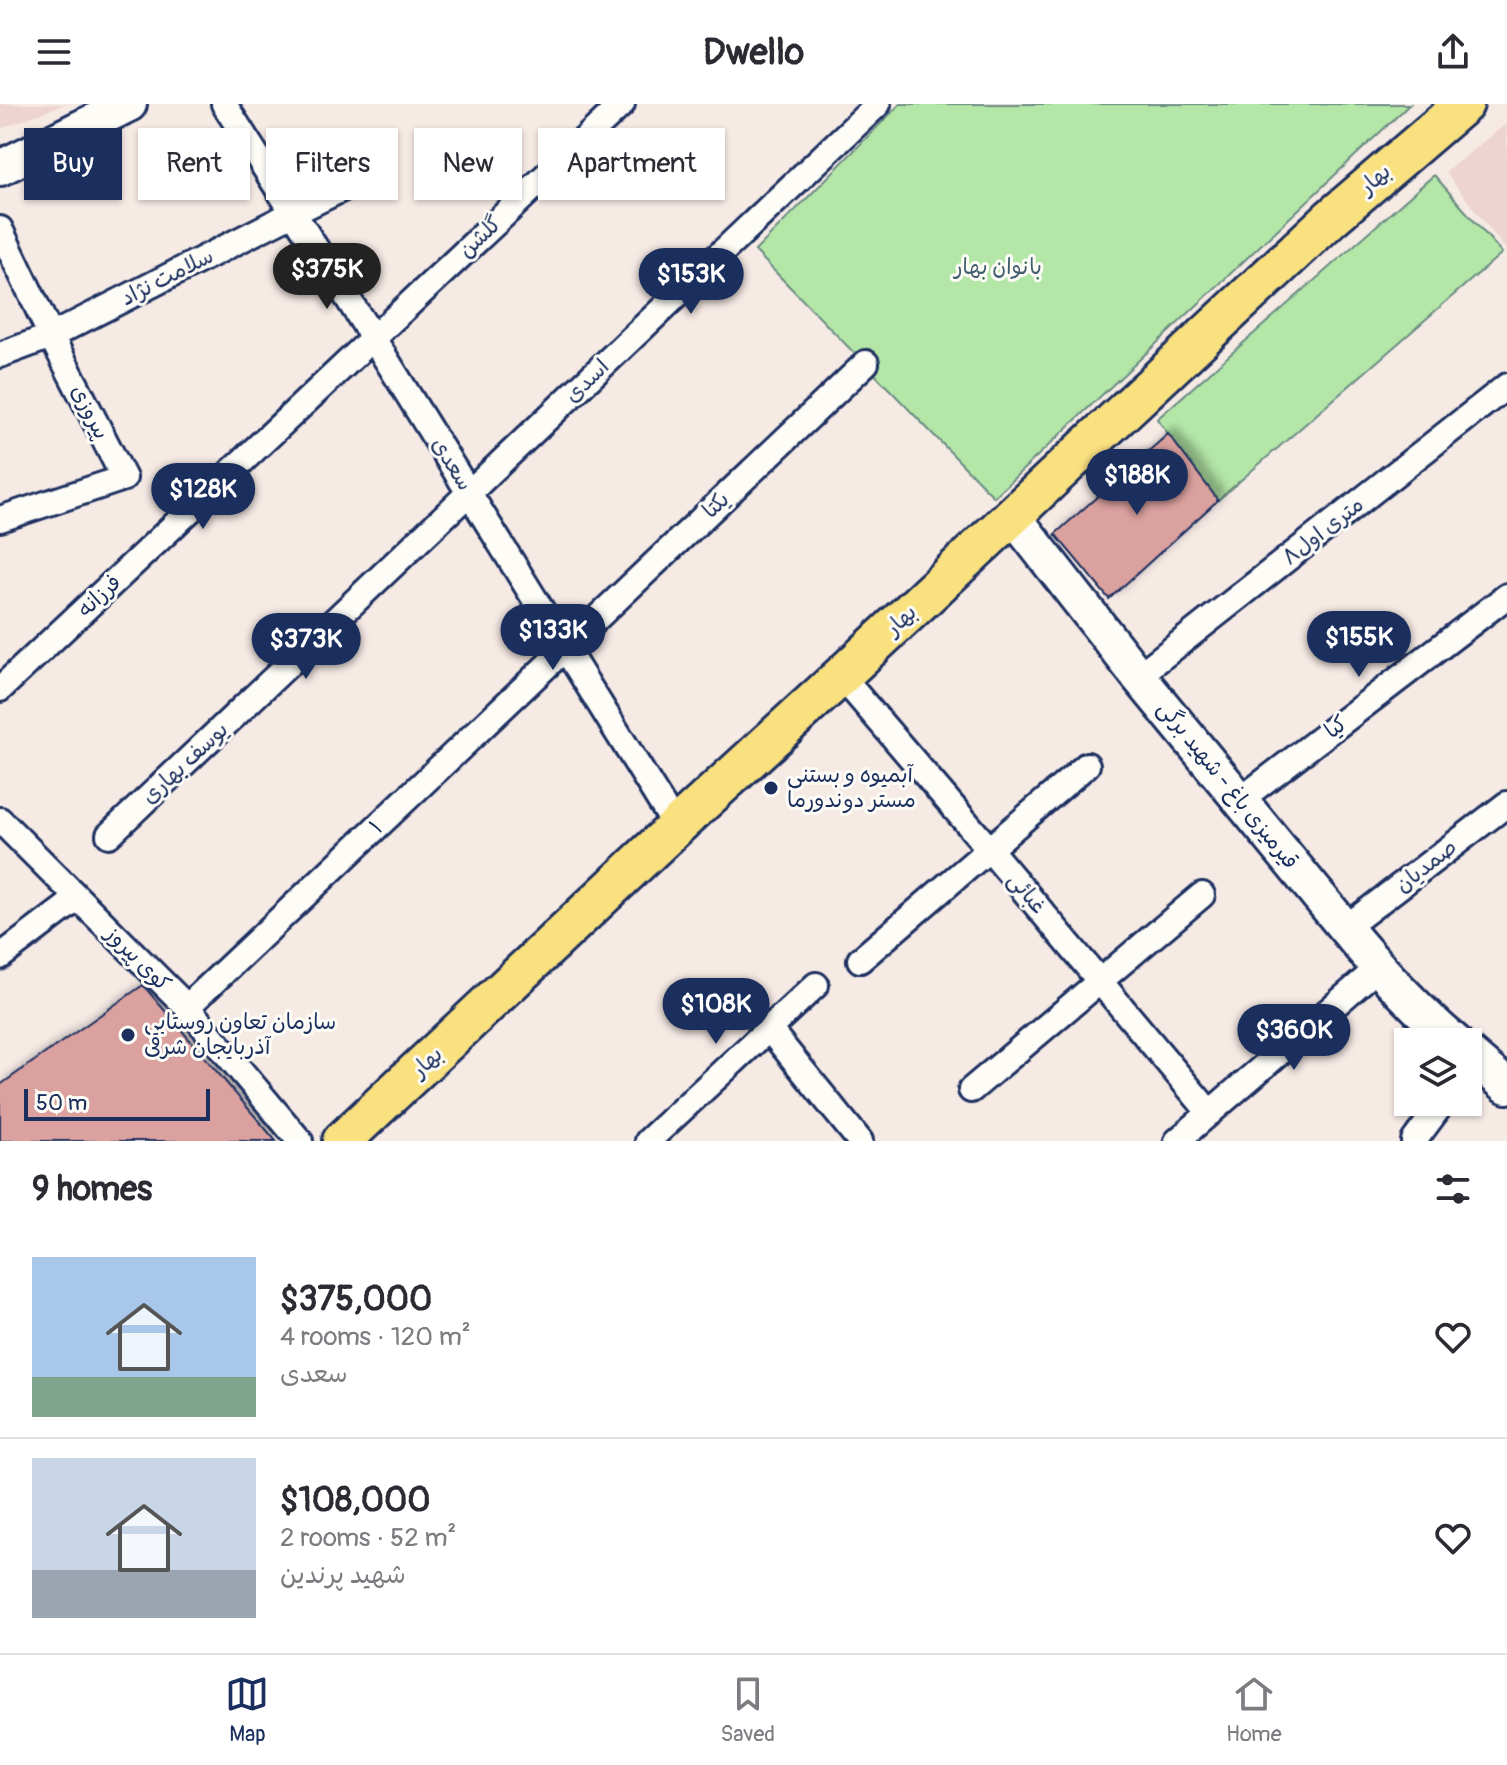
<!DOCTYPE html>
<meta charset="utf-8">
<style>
:root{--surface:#fff;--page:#f2f2f3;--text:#2b2b33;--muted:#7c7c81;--line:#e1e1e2;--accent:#1b2f5e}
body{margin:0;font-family:Pangolin,"Playpen Sans Arabic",sans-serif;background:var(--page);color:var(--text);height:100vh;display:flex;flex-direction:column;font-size:30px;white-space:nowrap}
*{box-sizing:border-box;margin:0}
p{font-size:26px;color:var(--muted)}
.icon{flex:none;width:44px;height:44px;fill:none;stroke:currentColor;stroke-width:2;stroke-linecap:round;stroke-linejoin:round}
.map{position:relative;height:1037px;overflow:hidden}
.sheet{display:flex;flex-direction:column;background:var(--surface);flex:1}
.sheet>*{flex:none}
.guide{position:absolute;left:24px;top:24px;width:800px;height:72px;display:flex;gap:16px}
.fabs{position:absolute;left:1394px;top:924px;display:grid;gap:16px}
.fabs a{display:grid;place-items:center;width:88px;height:88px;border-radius:0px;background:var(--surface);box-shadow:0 2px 6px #0004;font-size:40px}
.scale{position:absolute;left:24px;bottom:20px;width:186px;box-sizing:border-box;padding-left:8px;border:4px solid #1b2f5e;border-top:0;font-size:22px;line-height:28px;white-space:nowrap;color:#1b2f5e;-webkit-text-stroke:6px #fdfcf7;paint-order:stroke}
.price{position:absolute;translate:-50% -68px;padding:0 18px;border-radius:28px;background:var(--accent);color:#fff;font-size:26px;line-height:52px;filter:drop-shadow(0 2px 4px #0008)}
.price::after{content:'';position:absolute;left:50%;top:48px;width:24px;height:18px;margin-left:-12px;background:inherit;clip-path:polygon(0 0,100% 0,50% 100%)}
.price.on{background:#222;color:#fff}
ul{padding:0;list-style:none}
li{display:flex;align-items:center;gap:24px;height:200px;padding:0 32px}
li+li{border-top:2px solid var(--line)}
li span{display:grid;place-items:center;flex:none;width:224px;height:160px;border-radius:0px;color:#555}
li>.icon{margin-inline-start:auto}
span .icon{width:96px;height:96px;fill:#fffc;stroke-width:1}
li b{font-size:34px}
h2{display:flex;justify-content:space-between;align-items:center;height:96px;padding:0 32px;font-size:34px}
.pill{padding:0 28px;border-radius:0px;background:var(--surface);box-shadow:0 2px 6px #0004;font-size:28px;line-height:72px}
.pill.on{background:var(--accent);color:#fff}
header{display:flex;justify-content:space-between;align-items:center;height:104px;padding:0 32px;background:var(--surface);font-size:36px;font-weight:700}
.tab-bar{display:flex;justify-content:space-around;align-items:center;height:112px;border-top:2px solid var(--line);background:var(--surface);font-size:22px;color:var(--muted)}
.tab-bar a{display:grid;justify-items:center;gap:4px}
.tab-bar .on{color:var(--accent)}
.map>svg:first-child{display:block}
.built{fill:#eed4d0}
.green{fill:#b4e6a7;stroke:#688a82;stroke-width:2}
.building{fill:#dba19f;stroke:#1b2f5e;stroke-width:2;filter:url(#shadow)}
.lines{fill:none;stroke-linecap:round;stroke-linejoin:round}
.street-casing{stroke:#1b2f5e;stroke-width:30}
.secondary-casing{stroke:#1b2f5e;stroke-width:40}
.primary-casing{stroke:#1b2f5e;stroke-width:44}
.street{stroke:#fdfcf7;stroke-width:24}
.secondary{stroke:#fdfcf7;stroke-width:34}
.primary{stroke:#fae180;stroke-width:38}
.poi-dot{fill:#1b2f5e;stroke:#fdfcf7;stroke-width:3}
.labels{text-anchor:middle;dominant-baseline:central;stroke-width:6;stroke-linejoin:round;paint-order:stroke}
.street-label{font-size:22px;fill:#1b2f5e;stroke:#fdfcf7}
.park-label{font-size:22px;fill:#415d70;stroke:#fdfcf7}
.poi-label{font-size:22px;fill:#1b2f5e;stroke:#fdfcf7;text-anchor:start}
</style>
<header><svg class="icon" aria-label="menu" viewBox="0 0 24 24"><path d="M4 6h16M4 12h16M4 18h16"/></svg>Dwello<svg class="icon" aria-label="share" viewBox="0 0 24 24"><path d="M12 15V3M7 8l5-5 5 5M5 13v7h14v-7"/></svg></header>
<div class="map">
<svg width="1507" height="1037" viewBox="0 0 1507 1037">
<defs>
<filter id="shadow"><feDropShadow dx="7" dy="-7" stdDeviation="4" flood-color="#0004"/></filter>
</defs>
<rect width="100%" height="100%" fill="#f6eae5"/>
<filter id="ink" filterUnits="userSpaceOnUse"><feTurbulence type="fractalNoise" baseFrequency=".0125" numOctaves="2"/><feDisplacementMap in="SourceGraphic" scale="16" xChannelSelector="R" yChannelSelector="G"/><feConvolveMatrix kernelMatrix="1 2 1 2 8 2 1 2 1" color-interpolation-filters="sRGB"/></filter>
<g filter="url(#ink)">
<path class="built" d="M 0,0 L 65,0 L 0,25 Z
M 1507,19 L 1507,147 L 1445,68 Z"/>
<path class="green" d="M 900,0 L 1410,0 L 994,393 L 755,147 Z
M 1434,71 L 1502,149 L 1218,396 L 1157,315 Z"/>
<path class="building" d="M 1168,330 L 1218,396 L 1109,495 L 1055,430 Z
M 143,881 L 276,1037 L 0,1037 L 0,981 Z"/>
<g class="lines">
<g class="street-casing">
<path id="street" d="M 224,0 L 373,234 L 676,723
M 0,125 L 51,232 L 124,374 L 0,415
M 0,251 L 51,232 L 293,109 L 375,69
M 841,572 L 990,746 L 1210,1009
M 1138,572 L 1507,282
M 0,585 L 622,0
M 1240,696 L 1507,492
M 0,716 L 187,903 L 300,1037
M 109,731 L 878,0
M 1345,824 L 1507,700
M 0,853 L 78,794
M 860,856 L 1087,661
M 187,903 L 866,259
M 769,925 L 860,1037
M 971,986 L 1202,791
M 648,1037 L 816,881
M 1177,1037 L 1378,864
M 1414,1037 L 1443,998"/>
</g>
<g class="secondary-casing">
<path id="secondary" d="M 0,64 L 129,0
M 1013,412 L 1138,572 L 1345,824 C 1379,865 1414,904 1455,938
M 1468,949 L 1507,982"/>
</g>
<g class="primary-casing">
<path id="primary" d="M 342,1037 L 676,723 L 841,572 L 1331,114 L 1464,0"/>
</g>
<use href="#street" class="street"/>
<use href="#secondary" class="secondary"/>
<use href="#primary" class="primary"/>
</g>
</g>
<g class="poi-dot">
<circle cx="771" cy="684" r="8"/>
<circle cx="128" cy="931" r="8"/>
</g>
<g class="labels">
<g class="street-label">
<text transform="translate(1375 75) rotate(-41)">بهار</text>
<text transform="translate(480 133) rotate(-43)">گلشن</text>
<text transform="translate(167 173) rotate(-27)">سلامت نژاد</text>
<text transform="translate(587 277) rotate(-44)">اسدی</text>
<text transform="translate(90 308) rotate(63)">پیروزی</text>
<text transform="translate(452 360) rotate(58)">سعدی</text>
<text transform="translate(716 401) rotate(-43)">یکتا</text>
<text transform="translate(1323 427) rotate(-38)">۸متری اول</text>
<text transform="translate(99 492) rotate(-43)">فرزانه</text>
<text transform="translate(901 516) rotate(-43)">بهار</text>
<text transform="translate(1336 623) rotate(-37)">کیا</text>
<text transform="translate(185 659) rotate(-43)">یوسف بهاری</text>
<text transform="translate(1228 681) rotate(51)">قیرمیزی باغ - شهید برگی</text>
<text transform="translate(376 723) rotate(-44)">۱</text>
<text transform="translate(1426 762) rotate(-38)">صمدیان</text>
<text transform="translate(1027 789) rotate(50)">غبائی</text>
<text transform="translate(138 855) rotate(45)">کوی پیروز</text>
<text transform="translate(427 958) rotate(-43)">بهار</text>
</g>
<g class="park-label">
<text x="998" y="163">بانوان بهار</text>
</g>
<g class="poi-label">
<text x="787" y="671">آبمیوه و بستنی<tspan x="787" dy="25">مستر دوندورما</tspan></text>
<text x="144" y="918">سازمان تعاون روستایی<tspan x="144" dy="25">آذربایجان شرقی</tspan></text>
</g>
</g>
</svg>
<div class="fabs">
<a><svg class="icon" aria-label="layers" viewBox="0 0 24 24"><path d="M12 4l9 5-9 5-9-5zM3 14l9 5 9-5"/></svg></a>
</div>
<div class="scale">50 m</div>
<b class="price on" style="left:327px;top:207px">$375K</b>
<b class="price" style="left:691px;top:212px">$153K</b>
<b class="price" style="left:1137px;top:413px">$188K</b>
<b class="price" style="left:203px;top:427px">$128K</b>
<b class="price" style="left:553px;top:568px">$133K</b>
<b class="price" style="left:1359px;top:575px">$155K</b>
<b class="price" style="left:306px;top:577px">$373K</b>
<b class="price" style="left:716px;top:942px">$108K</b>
<b class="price" style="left:1294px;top:968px">$360K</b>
<div class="guide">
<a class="pill on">Buy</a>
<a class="pill">Rent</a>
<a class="pill">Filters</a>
<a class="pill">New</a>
<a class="pill">Apartment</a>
</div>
</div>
<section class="sheet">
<h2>9 homes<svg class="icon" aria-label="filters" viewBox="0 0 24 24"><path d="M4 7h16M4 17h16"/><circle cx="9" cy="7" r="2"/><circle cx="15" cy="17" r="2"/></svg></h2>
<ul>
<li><span style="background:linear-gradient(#a9c7e8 75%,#7fa58c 0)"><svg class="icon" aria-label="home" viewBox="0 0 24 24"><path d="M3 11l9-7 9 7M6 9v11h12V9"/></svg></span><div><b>$375,000</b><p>4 rooms · 120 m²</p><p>سعدی</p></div><svg class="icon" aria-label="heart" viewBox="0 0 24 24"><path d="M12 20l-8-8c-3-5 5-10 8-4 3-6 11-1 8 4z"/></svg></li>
<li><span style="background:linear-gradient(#c9d6e8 70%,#9aa5b1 0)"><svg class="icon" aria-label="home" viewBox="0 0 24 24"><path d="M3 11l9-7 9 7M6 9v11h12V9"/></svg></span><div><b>$108,000</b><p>2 rooms · 52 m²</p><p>شهید پرندین</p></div><svg class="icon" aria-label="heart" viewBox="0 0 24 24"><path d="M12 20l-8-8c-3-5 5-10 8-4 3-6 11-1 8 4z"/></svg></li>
</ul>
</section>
<nav class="tab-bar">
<a class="on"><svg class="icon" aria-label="map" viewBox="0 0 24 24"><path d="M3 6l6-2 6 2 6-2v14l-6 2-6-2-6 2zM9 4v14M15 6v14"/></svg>Map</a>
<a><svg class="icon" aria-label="saved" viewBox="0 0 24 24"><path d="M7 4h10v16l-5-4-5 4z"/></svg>Saved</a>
<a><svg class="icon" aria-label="home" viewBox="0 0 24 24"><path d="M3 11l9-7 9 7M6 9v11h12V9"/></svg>Home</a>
</nav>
